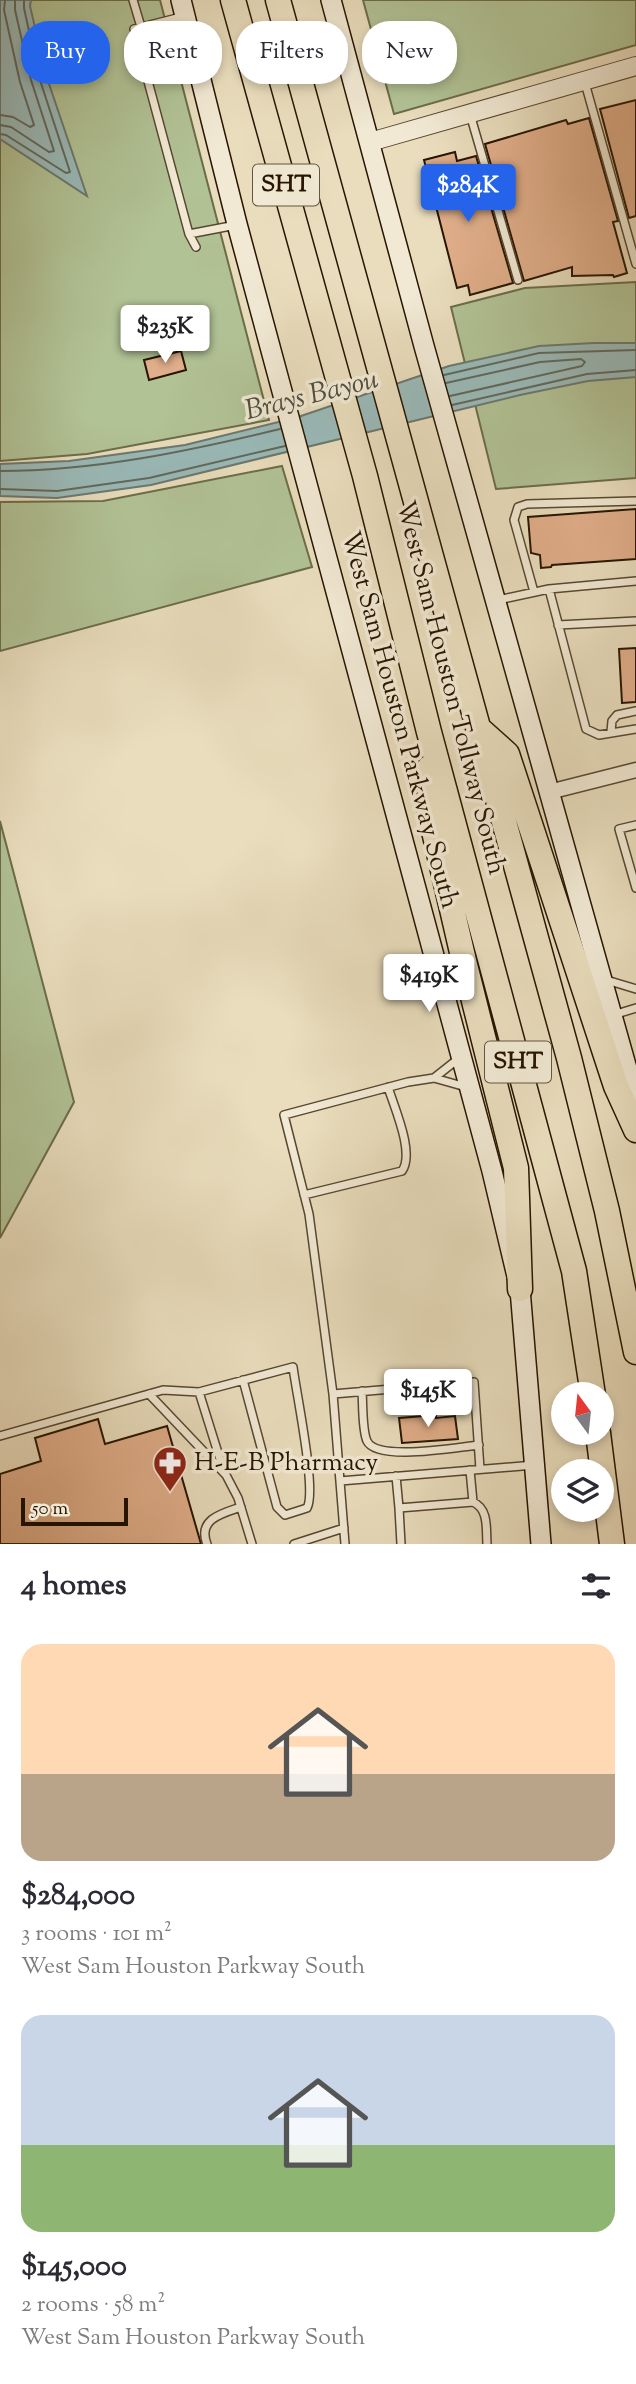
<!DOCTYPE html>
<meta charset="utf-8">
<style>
:root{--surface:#fff;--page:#f7f7f7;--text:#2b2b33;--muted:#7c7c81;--accent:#2563eb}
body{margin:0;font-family:"Sorts Mill Goudy",serif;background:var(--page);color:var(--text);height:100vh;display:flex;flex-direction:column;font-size:26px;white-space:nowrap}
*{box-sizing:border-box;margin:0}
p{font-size:23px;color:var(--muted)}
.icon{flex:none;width:38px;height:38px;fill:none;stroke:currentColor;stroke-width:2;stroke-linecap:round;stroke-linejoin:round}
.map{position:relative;height:1544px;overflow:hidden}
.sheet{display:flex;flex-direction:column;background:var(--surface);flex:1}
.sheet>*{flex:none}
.top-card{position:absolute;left:21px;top:21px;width:595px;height:63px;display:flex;gap:14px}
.needle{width:46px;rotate:345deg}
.fabs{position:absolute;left:551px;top:1382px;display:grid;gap:14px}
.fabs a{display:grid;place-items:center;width:63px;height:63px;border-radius:50%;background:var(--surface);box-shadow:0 4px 10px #0003;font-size:35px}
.scale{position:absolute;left:21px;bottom:18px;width:107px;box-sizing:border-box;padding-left:7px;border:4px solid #271500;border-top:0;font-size:19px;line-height:24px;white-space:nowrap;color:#271500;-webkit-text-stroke:5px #f1e9d4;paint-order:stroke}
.price{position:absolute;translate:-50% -60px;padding:0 16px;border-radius:7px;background:#fff;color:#222;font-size:23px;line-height:46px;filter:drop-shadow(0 2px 4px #0008)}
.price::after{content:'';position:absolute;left:50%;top:42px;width:21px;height:16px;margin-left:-10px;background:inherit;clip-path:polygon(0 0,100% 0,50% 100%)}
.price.current{background:var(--accent);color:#fff}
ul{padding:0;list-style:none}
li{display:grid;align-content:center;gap:14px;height:371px;padding:0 21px}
li span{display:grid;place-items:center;height:217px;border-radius:21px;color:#555}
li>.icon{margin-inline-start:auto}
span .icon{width:126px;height:126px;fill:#fffc;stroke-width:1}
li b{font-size:30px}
h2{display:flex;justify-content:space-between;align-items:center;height:84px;padding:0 21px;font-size:30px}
.chip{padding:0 24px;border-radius:28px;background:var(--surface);box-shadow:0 4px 10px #0003;font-size:24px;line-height:63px}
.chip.current{background:var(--accent);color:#fff}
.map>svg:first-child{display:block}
.green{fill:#b1c295;stroke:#6c6c4a;stroke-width:2}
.water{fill:#9abab9;stroke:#6c786f;stroke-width:2}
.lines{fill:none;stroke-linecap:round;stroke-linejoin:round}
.shore{stroke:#60685c;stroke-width:2}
.building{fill:#e0ae8a;stroke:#271500;stroke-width:2}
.service-casing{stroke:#58472f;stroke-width:10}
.minor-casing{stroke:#58472f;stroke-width:17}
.tertiary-casing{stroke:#58472f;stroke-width:20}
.secondary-casing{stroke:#271500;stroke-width:22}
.motorway-casing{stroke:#271500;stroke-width:27}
.service{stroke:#f1e9d4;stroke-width:7}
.minor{stroke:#f1e9d4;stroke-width:14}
.tertiary{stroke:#f1e9d4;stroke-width:18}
.secondary{stroke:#f1e9d4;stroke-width:19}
.motorway{stroke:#e9ddbd;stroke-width:24}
.labels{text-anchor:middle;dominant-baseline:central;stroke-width:7;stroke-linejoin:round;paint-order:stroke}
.shield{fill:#f1e9d4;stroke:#645540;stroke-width:2}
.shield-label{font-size:24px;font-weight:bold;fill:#271500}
.street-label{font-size:26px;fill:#271500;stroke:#f1e9d4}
.poi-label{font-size:26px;fill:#271500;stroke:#f1e9d4;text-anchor:start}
.water-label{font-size:28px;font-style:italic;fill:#4f4f41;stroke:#f1e9d4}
</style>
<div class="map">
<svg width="636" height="1544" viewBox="0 0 636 1544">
<rect width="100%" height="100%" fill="#e9ddbd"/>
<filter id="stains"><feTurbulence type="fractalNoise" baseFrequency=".00286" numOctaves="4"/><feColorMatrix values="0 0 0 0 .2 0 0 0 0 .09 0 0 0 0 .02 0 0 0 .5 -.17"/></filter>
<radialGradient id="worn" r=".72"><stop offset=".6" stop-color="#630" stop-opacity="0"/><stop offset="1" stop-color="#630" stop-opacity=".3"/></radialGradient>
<path class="green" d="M 0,0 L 160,0 L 269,420 L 87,454 L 0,461 Z
M 363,0 L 636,0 L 636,45 L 394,114 Z
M 636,282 L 636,478 L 496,489 L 451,307 L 525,288 Z
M 282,466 L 312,567 L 0,651 L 0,502 L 103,501 Z
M 0,821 L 74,1102 L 0,1238 Z"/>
<path class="water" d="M 0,0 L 31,0 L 30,6 L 46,75 L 87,196 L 0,139 Z
M 594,343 L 636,343 L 636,377 L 588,381 L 520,395 L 151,485 L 57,498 L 0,496 L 0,464 L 69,461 L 185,445 L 295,418 L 449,366 L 539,346 Z"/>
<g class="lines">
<path class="shore" d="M 0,115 L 13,117 L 30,127 L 34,125 L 20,82 L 4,10 L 5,0
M 0,125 L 11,127 L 49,152 L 54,151 L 31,80 L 15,10 L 15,0
M 0,134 L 6,135 L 66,173 L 70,172 L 39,77 L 24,8 L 24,0
M 444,375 L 539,353 L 636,350
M 446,383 L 540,362 L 581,359 L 585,362 L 582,366 L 450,396
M 452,405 L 587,374 L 636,370
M 0,471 C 95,471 189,451 280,429
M 0,489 L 57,491 L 149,478 L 285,446"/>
</g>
<path class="building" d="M 636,100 L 636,216 L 629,218 L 600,109 Z
M 589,118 L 618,221 L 613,222 L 627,273 L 614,277 L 613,275 L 572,276 L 572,267 L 524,281 L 485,144 L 566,120 L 568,124 Z
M 455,152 L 457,161 L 476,156 L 513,283 L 470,295 L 468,285 L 457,288 L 424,160 Z
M 181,351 L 186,370 L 149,380 L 144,360 Z
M 636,509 L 636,559 L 552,565 L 551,567 L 541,568 L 540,555 L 531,553 L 528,517 Z
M 636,648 L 636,702 L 622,703 L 619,649 Z
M 436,1415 L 436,1418 L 455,1416 L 458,1439 L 402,1443 L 399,1418 Z
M 98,1419 L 105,1444 L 167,1426 L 201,1544 L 0,1544 L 0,1474 L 41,1461 L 35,1438 Z"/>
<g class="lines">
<g class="service-casing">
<path id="service" d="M 133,0 L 141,27
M 185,16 L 134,29 L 189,234 L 236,225
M 585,83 L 636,264
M 470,114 L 518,280
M 189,234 L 196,247
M 549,589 L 586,729 L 599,735 L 636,729
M 534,592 L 514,520 L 518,507 L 527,504 L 636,501
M 498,600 L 549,589 L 636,581
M 558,625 L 636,621
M 611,732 L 612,721 L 617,715 L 636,711
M 636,825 L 619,829 L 636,888
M 603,979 L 636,989
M 613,1015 L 636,1008
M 434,1078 L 458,1059
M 304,1195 L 402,1171 C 415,1153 394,1107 388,1087
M 362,1391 C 363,1404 362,1430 367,1441 C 377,1462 457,1447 479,1445
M 199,1392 L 224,1472
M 149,1394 L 226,1475 L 238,1498 L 252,1544
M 333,1394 L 474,1382 L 480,1469
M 0,1436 L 163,1390 L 199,1392 L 293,1367 C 296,1392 317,1491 307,1508 L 285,1515 L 277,1507 L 243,1380
M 470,1470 L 473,1502
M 396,1476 L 399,1508 L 473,1502 C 489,1509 486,1529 487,1544
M 340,1481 L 534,1465
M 399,1508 L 401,1544
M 207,1544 C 197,1519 223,1513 241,1507
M 294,1544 L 344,1528
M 345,1544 L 333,1394 L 309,1214 L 284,1115 L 408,1082 L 434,1078 L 466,1087"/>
</g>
<g class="minor-casing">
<path id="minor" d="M 549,792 L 636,770"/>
</g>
<g class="tertiary-casing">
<path id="tertiary" d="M 370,142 L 636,66"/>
</g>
<g class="secondary-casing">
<path id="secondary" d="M 181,0 L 237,224 L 492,1171 L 520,1289 L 541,1544
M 331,0 L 424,346 L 636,1101"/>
</g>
<g class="motorway-casing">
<path id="motorway" d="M 233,0 L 365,476 L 429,732 L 574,1271 L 593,1395
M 278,0 L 569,1058 L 607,1211 L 636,1352
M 478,728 L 507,754 L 616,1086 L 636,1130
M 429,768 L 430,814 L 464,961 L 516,1168 L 520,1289
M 598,1433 L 612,1544"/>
</g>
<use href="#service" class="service"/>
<use href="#minor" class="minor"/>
<use href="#tertiary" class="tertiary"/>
<use href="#secondary" class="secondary"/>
<use href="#motorway" class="motorway"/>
</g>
<defs>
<g id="pharmacy-pin" transform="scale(1.75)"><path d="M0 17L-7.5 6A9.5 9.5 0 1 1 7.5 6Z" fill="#8f2418" stroke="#f1e9d4"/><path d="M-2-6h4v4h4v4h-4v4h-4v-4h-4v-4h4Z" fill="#fff"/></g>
</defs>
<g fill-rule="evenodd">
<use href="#pharmacy-pin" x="170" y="1463"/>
</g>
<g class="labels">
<g class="shield">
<rect x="253" y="164.5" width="66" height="41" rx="5"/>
<rect x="485" y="1041.5" width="66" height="41" rx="5"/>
</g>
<g class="shield-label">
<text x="286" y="185">SHT</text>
<text x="518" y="1062">SHT</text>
</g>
<g class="street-label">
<text transform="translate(450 688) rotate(76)">West Sam Houston Tollway South</text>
<text transform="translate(399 720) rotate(75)">West Sam Houston Parkway South</text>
</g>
<g class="poi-label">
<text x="194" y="1463">H-E-B Pharmacy</text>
</g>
<g class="water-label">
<text transform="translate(312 396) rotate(-14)">Brays Bayou</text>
</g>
</g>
<rect width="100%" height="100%" filter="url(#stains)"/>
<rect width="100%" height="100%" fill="url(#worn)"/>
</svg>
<div class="fabs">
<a><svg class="needle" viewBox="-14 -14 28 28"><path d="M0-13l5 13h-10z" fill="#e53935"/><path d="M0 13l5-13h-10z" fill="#7c7c81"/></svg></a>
<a><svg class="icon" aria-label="layers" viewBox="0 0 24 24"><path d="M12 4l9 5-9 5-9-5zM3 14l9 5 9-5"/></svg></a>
</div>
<div class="scale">50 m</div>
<b class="price current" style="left:468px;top:224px">$284K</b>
<b class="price" style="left:165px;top:365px">$235K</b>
<b class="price" style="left:429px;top:1014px">$419K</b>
<b class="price" style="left:428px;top:1429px">$145K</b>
<div class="top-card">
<a class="chip current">Buy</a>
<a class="chip">Rent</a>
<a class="chip">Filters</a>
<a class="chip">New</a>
</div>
</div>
<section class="sheet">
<h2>4 homes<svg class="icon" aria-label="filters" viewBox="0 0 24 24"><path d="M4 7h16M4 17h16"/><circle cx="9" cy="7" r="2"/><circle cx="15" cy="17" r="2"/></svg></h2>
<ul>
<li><span style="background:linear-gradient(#ffd9b3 60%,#b9a48a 0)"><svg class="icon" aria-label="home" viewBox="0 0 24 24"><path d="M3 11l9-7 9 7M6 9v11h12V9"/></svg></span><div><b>$284,000</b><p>3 rooms · 101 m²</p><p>West Sam Houston Parkway South</p></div></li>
<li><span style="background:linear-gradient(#c9d6e8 60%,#8fb573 0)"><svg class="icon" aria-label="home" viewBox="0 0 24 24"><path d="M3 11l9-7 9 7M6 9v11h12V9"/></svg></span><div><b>$145,000</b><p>2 rooms · 58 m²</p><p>West Sam Houston Parkway South</p></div></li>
</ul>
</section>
